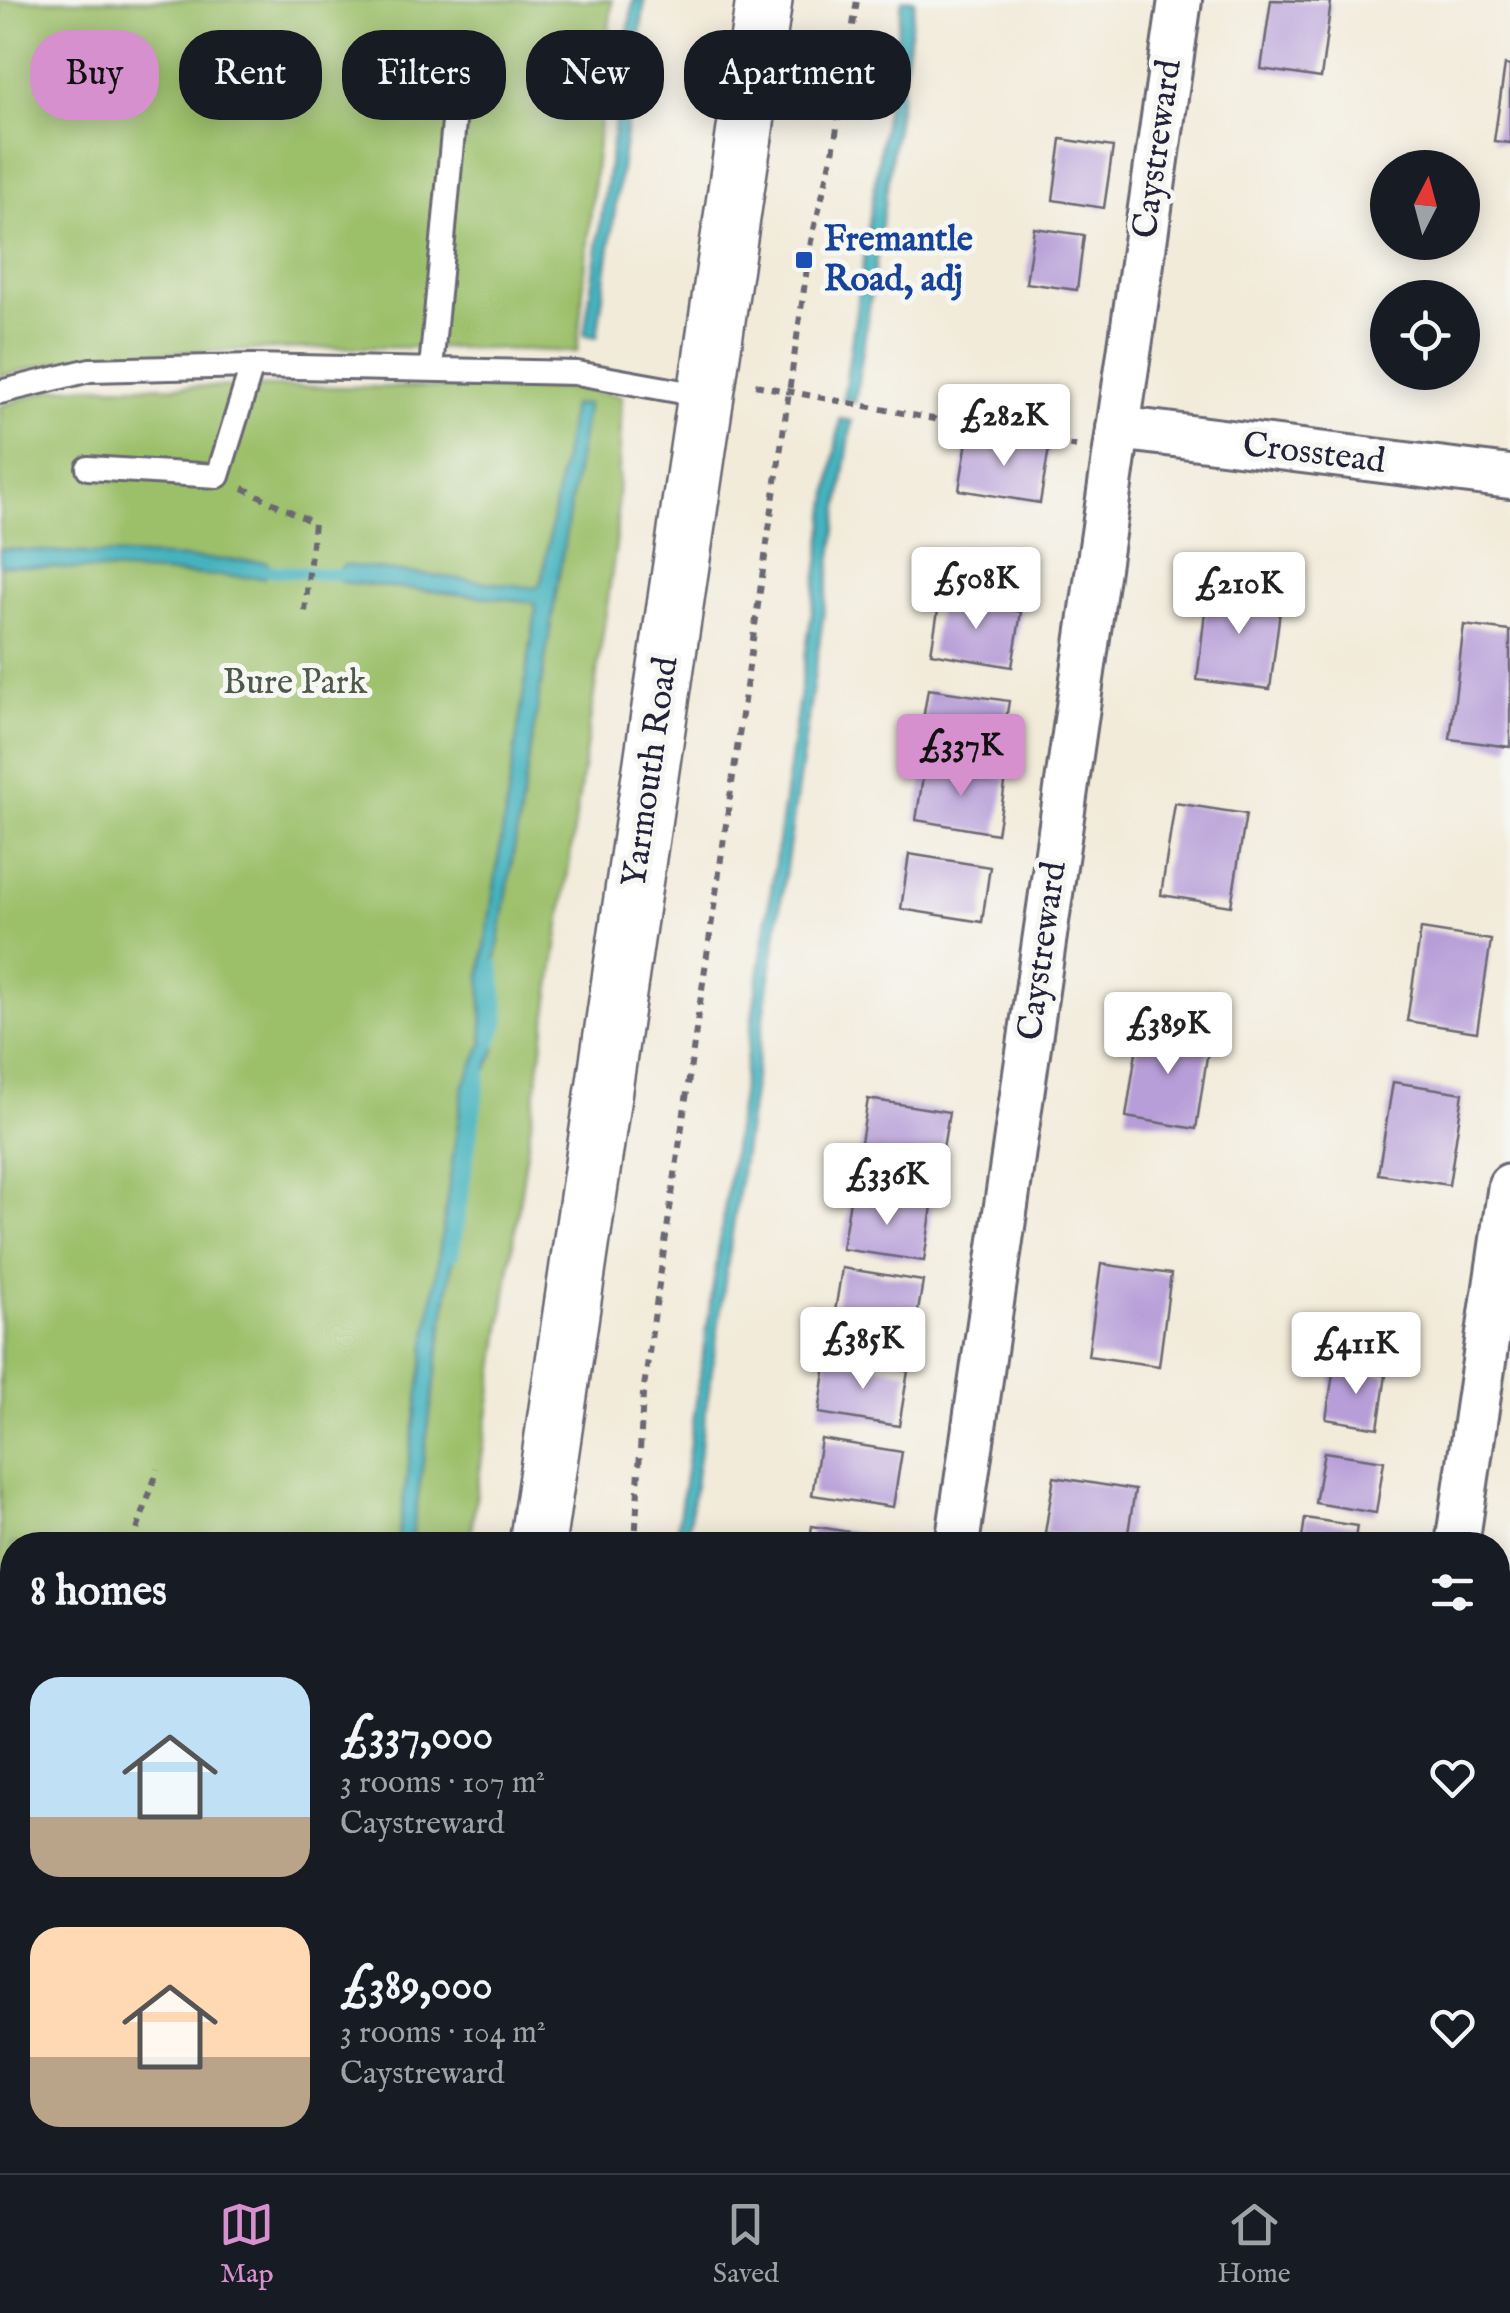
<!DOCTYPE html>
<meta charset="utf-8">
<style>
:root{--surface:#171b24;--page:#20242c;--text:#f1f3f6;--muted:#9ea1a6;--line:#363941;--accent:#d690ce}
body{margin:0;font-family:"IM FELL English",serif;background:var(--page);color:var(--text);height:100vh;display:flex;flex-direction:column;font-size:38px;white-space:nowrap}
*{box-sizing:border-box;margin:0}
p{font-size:32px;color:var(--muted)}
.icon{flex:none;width:55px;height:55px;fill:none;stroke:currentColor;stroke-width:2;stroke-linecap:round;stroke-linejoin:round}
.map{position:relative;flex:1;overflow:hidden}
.drawer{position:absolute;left:0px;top:1532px;width:1510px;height:642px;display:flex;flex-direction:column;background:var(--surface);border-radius:40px 40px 0 0;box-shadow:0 5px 25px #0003}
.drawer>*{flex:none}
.hud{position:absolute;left:30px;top:30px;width:1000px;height:90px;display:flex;gap:20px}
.needle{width:65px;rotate:6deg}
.tools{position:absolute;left:1370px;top:150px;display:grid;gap:20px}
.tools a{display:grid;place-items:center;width:110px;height:110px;border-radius:50%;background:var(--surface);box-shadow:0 5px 25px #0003;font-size:50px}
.price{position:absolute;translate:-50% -85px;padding:0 22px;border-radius:10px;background:#fff;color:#222;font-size:32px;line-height:65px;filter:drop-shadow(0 2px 5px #0008)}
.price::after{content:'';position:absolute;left:50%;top:60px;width:30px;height:22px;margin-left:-15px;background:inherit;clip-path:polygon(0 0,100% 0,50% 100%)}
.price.active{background:var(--accent);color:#111}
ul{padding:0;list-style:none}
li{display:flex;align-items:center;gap:30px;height:250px;padding:0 30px}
li span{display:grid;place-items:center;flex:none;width:280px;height:200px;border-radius:30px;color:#555}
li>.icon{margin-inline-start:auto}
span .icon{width:120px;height:120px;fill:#fffc;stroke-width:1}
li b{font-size:42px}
h2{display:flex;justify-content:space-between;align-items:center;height:120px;padding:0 30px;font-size:42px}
.pill{padding:0 35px;border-radius:40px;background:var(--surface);box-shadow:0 5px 25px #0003;font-size:35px;line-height:90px}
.pill.active{background:var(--accent);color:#111}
.menu{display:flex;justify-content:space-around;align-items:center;height:140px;border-top:2px solid var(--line);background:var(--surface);font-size:28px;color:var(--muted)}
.menu a{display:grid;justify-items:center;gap:5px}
.menu .active{color:var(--accent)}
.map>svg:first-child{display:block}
.green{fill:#9cc06a;stroke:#5f7152;stroke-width:2.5}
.forest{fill:#7da65e;stroke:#50644c;stroke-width:2.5}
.water{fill:#44b3be;stroke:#336a7c;stroke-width:2.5}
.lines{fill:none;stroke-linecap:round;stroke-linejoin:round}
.stream{stroke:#44b3be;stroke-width:12}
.building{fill:#b79ed8}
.service-casing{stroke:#6b6873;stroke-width:28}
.minor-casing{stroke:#6b6873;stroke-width:48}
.primary-casing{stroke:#6b6873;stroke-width:60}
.path{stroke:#6b6873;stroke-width:6;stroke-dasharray:8 8;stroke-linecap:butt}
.service{stroke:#fff;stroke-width:22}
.minor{stroke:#fff;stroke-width:42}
.primary{stroke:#fff;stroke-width:55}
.transit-dot{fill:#1a4fb4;stroke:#f6f6f2;stroke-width:4}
.labels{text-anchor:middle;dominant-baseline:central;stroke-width:10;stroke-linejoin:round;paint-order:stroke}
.street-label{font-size:35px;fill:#22223b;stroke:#f6f6f2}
.transit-label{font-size:35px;font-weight:bold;fill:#164399;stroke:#f6f6f2;text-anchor:start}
.park-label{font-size:35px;fill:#4d594b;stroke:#f6f6f2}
</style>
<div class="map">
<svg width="1510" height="2173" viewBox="0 0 1510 2173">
<rect width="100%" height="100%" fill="#f6f6f2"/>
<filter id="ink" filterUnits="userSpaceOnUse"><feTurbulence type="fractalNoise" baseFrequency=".01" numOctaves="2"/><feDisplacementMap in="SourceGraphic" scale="20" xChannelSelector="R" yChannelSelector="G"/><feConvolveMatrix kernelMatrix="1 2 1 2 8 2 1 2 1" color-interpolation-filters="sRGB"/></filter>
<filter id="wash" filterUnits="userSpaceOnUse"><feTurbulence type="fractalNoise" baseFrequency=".0048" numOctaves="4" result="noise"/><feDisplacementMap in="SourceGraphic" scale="40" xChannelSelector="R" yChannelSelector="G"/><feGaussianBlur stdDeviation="2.25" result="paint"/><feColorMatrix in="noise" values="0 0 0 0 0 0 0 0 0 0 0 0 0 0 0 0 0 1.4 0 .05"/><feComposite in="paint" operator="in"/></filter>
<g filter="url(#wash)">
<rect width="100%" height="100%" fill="#f2ebda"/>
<path class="green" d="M 0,0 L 612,0 L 577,352 C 461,346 343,346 226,351 C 151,353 72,355 0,377 Z
M 91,386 L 577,388 L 622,396 L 616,544 L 469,1545 L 12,1545 L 12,2162 L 376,2163 L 374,2173 L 0,2173 L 0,406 L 53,389 Z"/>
<path class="forest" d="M 91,2163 L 91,2162 L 276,2163 L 273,2173 L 88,2173 Z"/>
<path class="water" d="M 633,0 L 645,0 L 597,337 L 584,335 Z
M 902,0 L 915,0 L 855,402 L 843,399 Z
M 587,404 L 496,960 L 496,1048 L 477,1092 L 411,1545 L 397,1545 L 463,1087 L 483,1043 L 481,973 L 536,611 L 534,603 L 525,601 L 341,582 L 332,576 L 344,565 L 537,588 L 542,579 L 572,405 Z
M 840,419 L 852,421 L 686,1545 L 675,1545 Z
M 0,549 L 266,562 L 273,569 L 264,578 L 0,565 Z"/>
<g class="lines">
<path class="stream" d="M 260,570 L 350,575
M 491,1044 L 500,1020 L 494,966
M 453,1255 L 481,1072"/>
</g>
<g id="blocks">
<path class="building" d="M 1271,0 L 1331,2 L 1321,78 L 1261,69 Z
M 1505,65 L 1510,66 L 1510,143 L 1494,141 Z
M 1061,139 L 1113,147 L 1104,208 L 1053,200 Z
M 1034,228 L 1084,235 L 1077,290 L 1026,283 Z
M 968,435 L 1049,448 L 1040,503 L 959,490 Z
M 1208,586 L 1282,595 L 1270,689 L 1197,680 Z
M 940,598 L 1021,612 L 1012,667 L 931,653 Z
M 1464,625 L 1510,631 L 1510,747 L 1450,739 Z
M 928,689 L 1009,701 L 1000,756 L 919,744 Z
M 925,765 L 1006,778 L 997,834 L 916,820 Z
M 1175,803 L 1246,814 L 1231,906 L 1161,895 Z
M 909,854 L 990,867 L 982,922 L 901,909 Z
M 1421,929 L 1491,940 L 1477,1032 L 1407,1021 Z
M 1140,1026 L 1210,1037 L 1196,1129 L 1126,1117 Z
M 1393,1082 L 1463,1093 L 1449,1185 L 1378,1174 Z
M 868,1099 L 949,1112 L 940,1167 L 859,1155 Z
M 851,1194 L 932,1206 L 924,1261 L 842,1249 Z
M 1101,1264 L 1171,1274 L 1159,1366 L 1088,1356 Z
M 842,1268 L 923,1281 L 914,1336 L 833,1324 Z
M 827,1358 L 908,1371 L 899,1426 L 819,1413 Z
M 1334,1367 L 1386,1375 L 1378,1428 L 1326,1419 Z
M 821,1439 L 902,1452 L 893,1507 L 812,1495 Z
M 1324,1452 L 1384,1461 L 1376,1513 L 1315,1503 Z
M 1054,1477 L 1135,1490 L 1126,1545 L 1045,1533 Z
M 1305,1518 L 1357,1526 L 1354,1545 L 1301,1545 Z
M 812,1526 L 893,1539 L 892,1545 L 809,1545 Z"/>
</g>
</g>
<g filter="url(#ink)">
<use href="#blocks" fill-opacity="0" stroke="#6b6873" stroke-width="2.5"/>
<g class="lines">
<g class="service-casing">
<path id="service" d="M 431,369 L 459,68
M 0,392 L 90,370 L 252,366 L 577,373 L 705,396
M 88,468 L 218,476 L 252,366"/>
</g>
<g class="minor-casing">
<path id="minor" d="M 1118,428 L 1510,477
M 957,1545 L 1180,0
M 1457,1545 L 1510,1185
M 863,2166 L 914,2173
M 1362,2173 L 1364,2162"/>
</g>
<g class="primary-casing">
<path id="primary" d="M 537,1545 L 764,0
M 448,2173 L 449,2162"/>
</g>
<path class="path" d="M 755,385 L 1076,446
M 243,488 L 314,523 L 305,612
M 132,1545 L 158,1469
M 635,1545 L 643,1394 L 811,241 L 833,153 L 857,0
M 0,1711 L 12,1714
M 46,2173 L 48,2162
M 532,2173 L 538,2162"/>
<use href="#service" class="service"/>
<use href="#minor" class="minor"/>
<use href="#primary" class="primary"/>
</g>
</g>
<rect class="transit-dot" x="794" y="250" width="20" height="20" rx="5"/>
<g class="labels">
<g class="street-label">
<text transform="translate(1158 149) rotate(-82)">Caystreward</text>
<text transform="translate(1314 454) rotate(7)">Crosstead</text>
<text transform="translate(651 772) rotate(-82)">Yarmouth Road</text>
<text transform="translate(1043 951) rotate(-82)">Caystreward</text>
</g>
<g class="transit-label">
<text x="824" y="240">Fremantle<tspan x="824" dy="40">Road, adj</tspan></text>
</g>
<g class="park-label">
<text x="295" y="683">Bure Park</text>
</g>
</g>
</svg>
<div class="tools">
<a><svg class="needle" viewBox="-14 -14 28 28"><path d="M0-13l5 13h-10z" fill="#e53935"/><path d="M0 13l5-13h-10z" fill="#9ea1a6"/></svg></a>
<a><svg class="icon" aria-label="locate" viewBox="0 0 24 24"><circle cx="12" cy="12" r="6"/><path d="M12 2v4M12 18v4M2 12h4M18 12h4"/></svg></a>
</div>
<b class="price" style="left:1004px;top:469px">£282K</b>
<b class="price" style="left:976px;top:632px">£508K</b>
<b class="price" style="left:1239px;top:637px">£210K</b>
<b class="price active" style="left:961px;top:799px">£337K</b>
<b class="price" style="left:1168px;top:1077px">£389K</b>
<b class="price" style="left:887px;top:1228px">£336K</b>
<b class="price" style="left:863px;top:1392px">£385K</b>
<b class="price" style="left:1356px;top:1397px">£411K</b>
<div class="hud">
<a class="pill active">Buy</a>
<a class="pill">Rent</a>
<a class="pill">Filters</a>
<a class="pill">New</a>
<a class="pill">Apartment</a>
</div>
<section class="drawer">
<h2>8 homes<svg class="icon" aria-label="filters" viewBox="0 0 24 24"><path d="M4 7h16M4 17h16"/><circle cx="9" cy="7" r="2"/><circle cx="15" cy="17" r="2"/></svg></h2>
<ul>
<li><span style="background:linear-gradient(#bfe0f5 70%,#b9a48a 0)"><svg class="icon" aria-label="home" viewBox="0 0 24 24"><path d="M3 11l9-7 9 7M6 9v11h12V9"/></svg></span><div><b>£337,000</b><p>3 rooms · 107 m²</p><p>Caystreward</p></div><svg class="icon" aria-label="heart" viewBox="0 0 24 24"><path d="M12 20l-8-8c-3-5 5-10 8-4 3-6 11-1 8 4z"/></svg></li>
<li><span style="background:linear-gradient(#ffd9b3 65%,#b9a48a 0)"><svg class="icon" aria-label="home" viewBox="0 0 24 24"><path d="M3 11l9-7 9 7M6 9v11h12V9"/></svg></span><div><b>£389,000</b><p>3 rooms · 104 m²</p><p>Caystreward</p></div><svg class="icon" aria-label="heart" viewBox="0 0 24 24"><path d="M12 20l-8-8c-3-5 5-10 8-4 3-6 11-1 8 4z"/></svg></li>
</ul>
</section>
</div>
<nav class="menu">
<a class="active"><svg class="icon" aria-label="map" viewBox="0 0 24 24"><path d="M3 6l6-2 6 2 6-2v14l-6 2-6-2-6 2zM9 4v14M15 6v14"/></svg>Map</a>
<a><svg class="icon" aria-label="saved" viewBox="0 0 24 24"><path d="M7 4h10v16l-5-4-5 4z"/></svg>Saved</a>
<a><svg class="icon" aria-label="home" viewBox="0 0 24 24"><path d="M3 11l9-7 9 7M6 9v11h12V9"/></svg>Home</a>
</nav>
